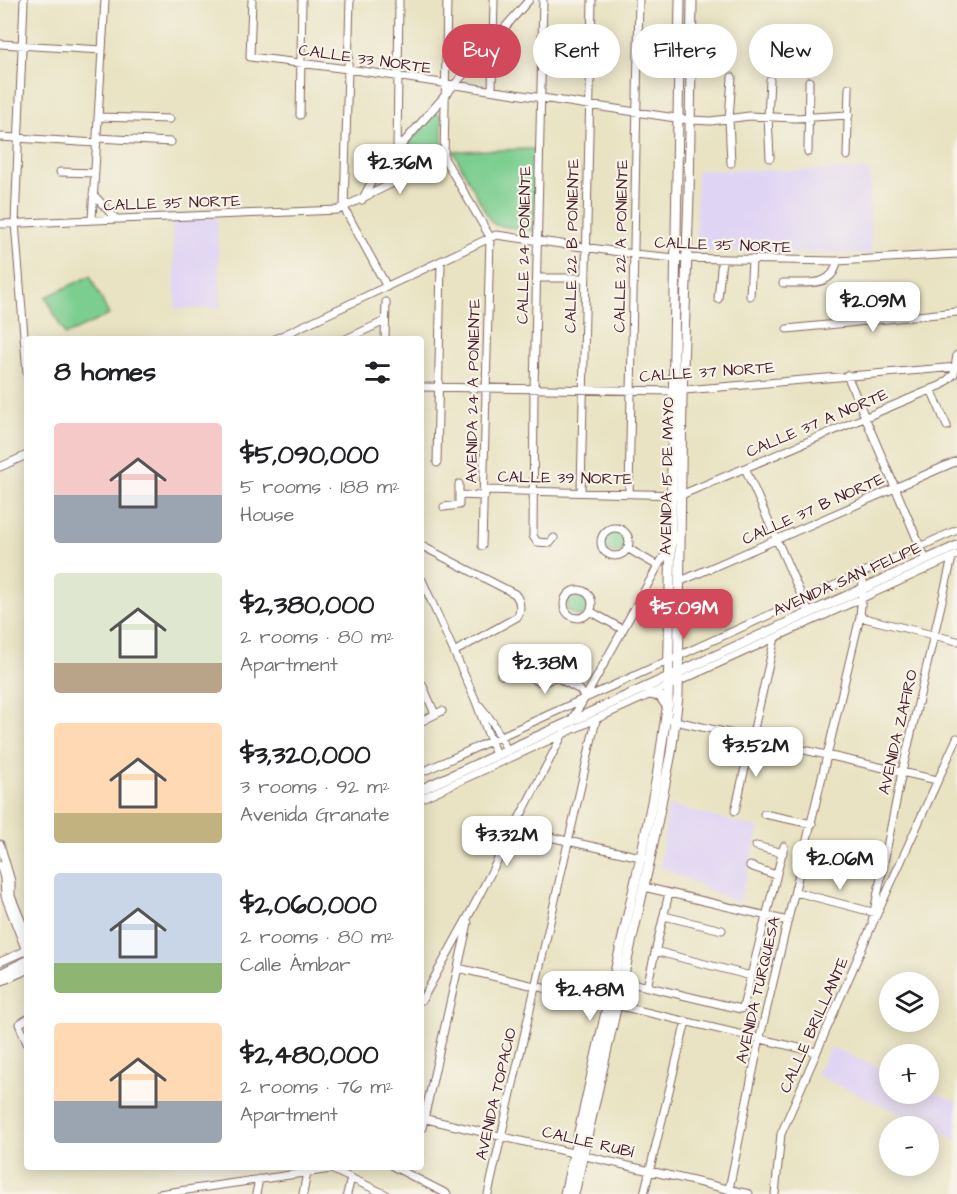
<!DOCTYPE html>
<meta charset="utf-8">
<style>
:root{--surface:#fff;--page:#f6f6f6;--text:#202124;--muted:#757577;--accent:#d1495b}
body{margin:0;font-family:"Architects Daughter",sans-serif;background:var(--page);color:var(--text);height:100vh;display:flex;flex-direction:column;font-size:22px;white-space:nowrap}
*{box-sizing:border-box;margin:0}
p{font-size:20px;color:var(--muted)}
.icon{flex:none;width:33px;height:33px;fill:none;stroke:currentColor;stroke-width:2;stroke-linecap:round;stroke-linejoin:round}
.map{position:relative;flex:1;overflow:hidden}
.panel{position:absolute;left:24px;top:336px;width:400px;height:834px;display:flex;flex-direction:column;background:var(--surface);border-radius:6px;box-shadow:0 3px 15px #0003}
.panel>*{flex:none}
.hud{position:absolute;left:442px;top:24px;width:424px;height:54px;display:flex;gap:12px}
.buttons{position:absolute;left:879px;top:972px;display:grid;gap:12px}
.buttons a{display:grid;place-items:center;width:60px;height:60px;border-radius:50%;background:var(--surface);box-shadow:0 3px 15px #0003;font-size:30px}
.price{position:absolute;translate:-50% -51px;padding:0 14px;border-radius:12px;background:#fff;color:#222;font-size:20px;line-height:39px;filter:drop-shadow(0 2px 3px #0008)}
.price::after{content:'';position:absolute;left:50%;top:36px;width:18px;height:14px;margin-left:-9px;background:inherit;clip-path:polygon(0 0,100% 0,50% 100%)}
.price.active{background:var(--accent);color:#fff}
ul{padding:0;list-style:none}
li{display:flex;align-items:center;gap:18px;height:150px;padding:0 30px}
li span{display:grid;place-items:center;flex:none;width:168px;height:120px;border-radius:6px;color:#555}
li>.icon{margin-inline-start:auto}
span .icon{width:72px;height:72px;fill:#fffc;stroke-width:1}
li b{font-size:26px}
h2{display:flex;justify-content:space-between;align-items:center;height:72px;padding:0 30px;font-size:26px}
.pill{padding:0 21px;border-radius:27px;background:var(--surface);box-shadow:0 3px 15px #0003;font-size:21px;line-height:54px}
.pill.active{background:var(--accent);color:#fff}
.map>svg:first-child{display:block}
.built{fill:#e0d4f4}
.green{fill:#7bce90;stroke:#62765e;stroke-width:1.5}
.lines{fill:none;stroke-linecap:round;stroke-linejoin:round}
.minor-casing{stroke:#826460;stroke-width:9}
.major-casing{stroke:#826460;stroke-width:11}
.minor{stroke:#fff;stroke-width:7}
.major{stroke:#fff;stroke-width:9}
.labels{text-anchor:middle;dominant-baseline:central;stroke-width:4.5;stroke-linejoin:round;paint-order:stroke}
.street-label{font-size:16px;fill:#4a1f2b;stroke:#f7f3e8}
</style>
<div class="map">
<svg width="957" height="1194" viewBox="0 0 957 1194">
<rect width="100%" height="100%" fill="#f7f3e8"/>
<filter id="ink" filterUnits="userSpaceOnUse"><feTurbulence type="fractalNoise" baseFrequency=".0167" numOctaves="2"/><feDisplacementMap in="SourceGraphic" scale="12" xChannelSelector="R" yChannelSelector="G"/><feConvolveMatrix kernelMatrix="1 2 1 2 8 2 1 2 1" color-interpolation-filters="sRGB"/></filter>
<filter id="wash" filterUnits="userSpaceOnUse"><feTurbulence type="fractalNoise" baseFrequency=".008" numOctaves="4" result="noise"/><feDisplacementMap in="SourceGraphic" scale="24" xChannelSelector="R" yChannelSelector="G"/><feGaussianBlur stdDeviation="1.35" result="paint"/><feColorMatrix in="noise" values="0 0 0 0 0 0 0 0 0 0 0 0 0 0 0 0 0 1.4 0 .05"/><feComposite in="paint" operator="in"/></filter>
<g filter="url(#wash)">
<rect width="100%" height="100%" fill="#e9e3c3"/>
<path class="built" d="M 697,170 L 870,170 L 871,254 L 696,251 Z
M 217,218 L 221,308 L 176,309 L 172,220 Z
M 668,805 L 759,828 L 739,904 L 660,867 Z
M 831,1047 L 889,1072 L 890,1094 L 928,1094 L 929,1090 L 957,1102 L 957,1140 L 816,1075 Z"/>
<path class="green" d="M 436,113 L 442,115 L 442,154 L 438,157 L 407,143 Z
M 535,149 L 534,231 L 496,225 L 491,222 L 453,151 Z
M 90,276 L 109,315 L 65,335 L 46,297 Z
M 615,529 L 626,536 L 626,548 L 615,554 L 604,547 L 605,534 Z
M 578,591 L 590,598 L 589,611 L 579,617 L 567,610 L 568,597 Z
M 542,655 L 553,662 L 553,675 L 542,680 L 531,674 L 531,661 Z"/>
</g>
<g filter="url(#ink)">
<g class="lines">
<g class="minor-casing">
<path id="minor" d="M 24,0 L 15,223 L 27,373
M 252,0 L 250,57 L 348,69 L 689,120 L 711,121 L 749,116 L 795,118 L 849,115
M 350,0 L 344,208 L 387,287
M 543,0 L 534,389 L 533,536 L 537,542 L 550,543 L 554,538
M 0,44 L 102,50
M 770,80 L 768,117 L 770,158
M 492,90 L 494,0
M 300,115 L 302,0
M 98,117 L 170,119
M 0,137 L 96,143
M 97,138 L 171,142
M 397,150 L 399,0
M 808,152 L 809,81
M 847,156 L 849,88
M 444,158 L 490,237 L 482,546
M 444,158 L 447,0
M 731,163 L 729,119 L 732,77
M 60,172 L 95,173
M 93,194 L 116,219
M 362,200 L 373,179 L 397,150 L 529,0
M 92,220 L 105,0
M 0,224 L 338,210 L 444,158
M 537,278 L 585,278
M 783,283 C 803,282 834,289 837,261
M 750,296 L 752,260
M 718,299 L 722,259
M 787,329 L 957,312
M 275,339 L 496,235 L 634,254 L 676,258 L 837,261 L 957,254
M 346,339 L 385,321
M 385,339 L 386,302
M 847,375 L 926,560
M 422,387 L 673,391 L 957,367
M 931,389 L 947,426
M 437,463 L 441,262
M 0,467 L 27,455
M 745,468 L 809,613
M 485,490 L 681,495 L 942,385 L 954,374 L 957,355
M 581,492 L 592,0
M 629,493 L 639,0
M 459,495 L 485,496
M 444,507 L 459,505 L 459,484
M601 542a14 14 0 1 1 28 0a14 14 0 1 1-28 0Z
M 422,546 L 515,594 C 520,600 522,610 517,617 L 454,652
M 627,548 L 658,566
M 422,580 L 475,699 L 496,755
M 681,581 L 957,461
M564 604a14 14 0 1 1 28 0a14 14 0 1 1-28 0Z
M 590,611 L 622,629
M 860,617 L 957,641
M528 668a14 14 0 1 1 28 0a14 14 0 1 1-28 0Z
M 501,675 L 524,662 L 529,663
M 554,676 L 580,690 L 585,698
M 422,684 L 435,714
M 480,706 L 493,723 L 507,750
M 671,720 L 937,780
M 422,721 L 442,711
M 570,722 L 585,698 L 658,566 L 680,530
M 422,772 L 957,530
M 422,798 L 957,555
M 735,811 L 775,638
M 764,814 L 812,824
M 513,829 L 645,858
M 0,844 L 11,881 L 11,896 L 27,935
M 756,846 L 783,853
M 839,856 L 883,865
M 0,865 L 4,878 L 5,896 L 26,951
M 750,866 L 776,875
M 644,887 L 788,921
M 796,892 L 876,913
M 664,916 L 722,930
M 872,922 L 902,772 L 952,558
M 655,951 L 751,976
M 0,962 L 27,950
M 458,968 L 816,1052
M 623,981 L 741,1009 L 743,1007 L 784,846
M 647,987 L 669,893
M 422,1000 L 469,915 L 564,732
M 27,1019 L 19,1024 L 27,1043
M 422,1118 L 749,1194
M 422,1128 L 468,923
M 394,1167 L 447,1194
M 159,1194 L 331,1169 L 385,1194
M 256,1194 L 259,1179
M 303,1194 L 307,1172
M 347,1194 L 351,1178
M 488,1194 L 596,720
M 644,1194 L 686,1021
M 728,1194 L 760,1037 L 860,617 L 863,581
M 775,1194 L 781,1134 L 872,925 L 957,738"/>
</g>
<g class="major-casing">
<path id="major" d="M 650,694 L 660,696 L 667,706
M 422,789 L 957,546
M 0,974 L 27,961
M 0,981 L 27,969
M 565,1194 L 641,857 L 657,777 L 668,702 L 680,0
M 574,1194 L 650,859 L 671,753 L 678,696 L 682,397 L 689,195 L 692,0"/>
</g>
<use href="#minor" class="minor"/>
<use href="#major" class="major"/>
</g>
</g>
<g class="labels">
<g class="street-label">
<text transform="translate(365 59) rotate(8)">CALLE 33 NORTE</text>
<text transform="translate(172 203) rotate(-2)">CALLE 35 NORTE</text>
<text transform="translate(524 245) rotate(-89)">CALLE 24 PONIENTE</text>
<text transform="translate(723 245) rotate(2)">CALLE 35 NORTE</text>
<text transform="translate(572 246) rotate(-89)">CALLE 22 B PONIENTE</text>
<text transform="translate(621 246) rotate(-89)">CALLE 22 A PONIENTE</text>
<text transform="translate(707 372) rotate(-4)">CALLE 37 NORTE</text>
<text transform="translate(473 391) rotate(-89)">AVENIDA 24 A PONIENTE</text>
<text transform="translate(817 423) rotate(-23)">CALLE 37 A NORTE</text>
<text transform="translate(667 476) rotate(-89)">AVENIDA 15 DE MAYO</text>
<text transform="translate(565 478) rotate(1)">CALLE 39 NORTE</text>
<text transform="translate(813 509) rotate(-24)">CALLE 37 B NORTE</text>
<text transform="translate(847 579) rotate(-24)">AVENIDA SAN FELIPE</text>
<text transform="translate(898 732) rotate(-77)">AVENIDA ZAFIRO</text>
<text transform="translate(758 990) rotate(-77)">AVENIDA TURQUESA</text>
<text transform="translate(814 1025) rotate(-66)">CALLE BRILLANTE</text>
<text transform="translate(496 1094) rotate(-77)">AVENIDA TOPACIO</text>
<text transform="translate(588 1142) rotate(13)">CALLE RUBÍ</text>
</g>
</g>
</svg>
<div class="buttons">
<a><svg class="icon" aria-label="layers" viewBox="0 0 24 24"><path d="M12 4l9 5-9 5-9-5zM3 14l9 5 9-5"/></svg></a>
<a>+</a>
<a>−</a>
</div>
<b class="price" style="left:400px;top:195px">$2.36M</b>
<b class="price" style="left:873px;top:333px">$2.09M</b>
<b class="price active" style="left:684px;top:640px">$5.09M</b>
<b class="price" style="left:545px;top:695px">$2.38M</b>
<b class="price" style="left:756px;top:778px">$3.52M</b>
<b class="price" style="left:507px;top:867px">$3.32M</b>
<b class="price" style="left:840px;top:891px">$2.06M</b>
<b class="price" style="left:590px;top:1022px">$2.48M</b>
<div class="hud">
<a class="pill active">Buy</a>
<a class="pill">Rent</a>
<a class="pill">Filters</a>
<a class="pill">New</a>
</div>
<section class="panel">
<h2>8 homes<svg class="icon" aria-label="filters" viewBox="0 0 24 24"><path d="M4 7h16M4 17h16"/><circle cx="9" cy="7" r="2"/><circle cx="15" cy="17" r="2"/></svg></h2>
<ul>
<li><span style="background:linear-gradient(#f6c9c9 60%,#9aa5b1 0)"><svg class="icon" aria-label="home" viewBox="0 0 24 24"><path d="M3 11l9-7 9 7M6 9v11h12V9"/></svg></span><div><b>$5,090,000</b><p>5 rooms · 188 m²</p><p>House</p></div></li>
<li><span style="background:linear-gradient(#dfe7d0 75%,#b9a48a 0)"><svg class="icon" aria-label="home" viewBox="0 0 24 24"><path d="M3 11l9-7 9 7M6 9v11h12V9"/></svg></span><div><b>$2,380,000</b><p>2 rooms · 80 m²</p><p>Apartment</p></div></li>
<li><span style="background:linear-gradient(#ffd9b3 75%,#c2b280 0)"><svg class="icon" aria-label="home" viewBox="0 0 24 24"><path d="M3 11l9-7 9 7M6 9v11h12V9"/></svg></span><div><b>$3,320,000</b><p>3 rooms · 92 m²</p><p>Avenida Granate</p></div></li>
<li><span style="background:linear-gradient(#c9d6e8 75%,#8fb573 0)"><svg class="icon" aria-label="home" viewBox="0 0 24 24"><path d="M3 11l9-7 9 7M6 9v11h12V9"/></svg></span><div><b>$2,060,000</b><p>2 rooms · 80 m²</p><p>Calle Ámbar</p></div></li>
<li><span style="background:linear-gradient(#ffd9b3 65%,#9aa5b1 0)"><svg class="icon" aria-label="home" viewBox="0 0 24 24"><path d="M3 11l9-7 9 7M6 9v11h12V9"/></svg></span><div><b>$2,480,000</b><p>2 rooms · 76 m²</p><p>Apartment</p></div></li>
</ul>
</section>
</div>
